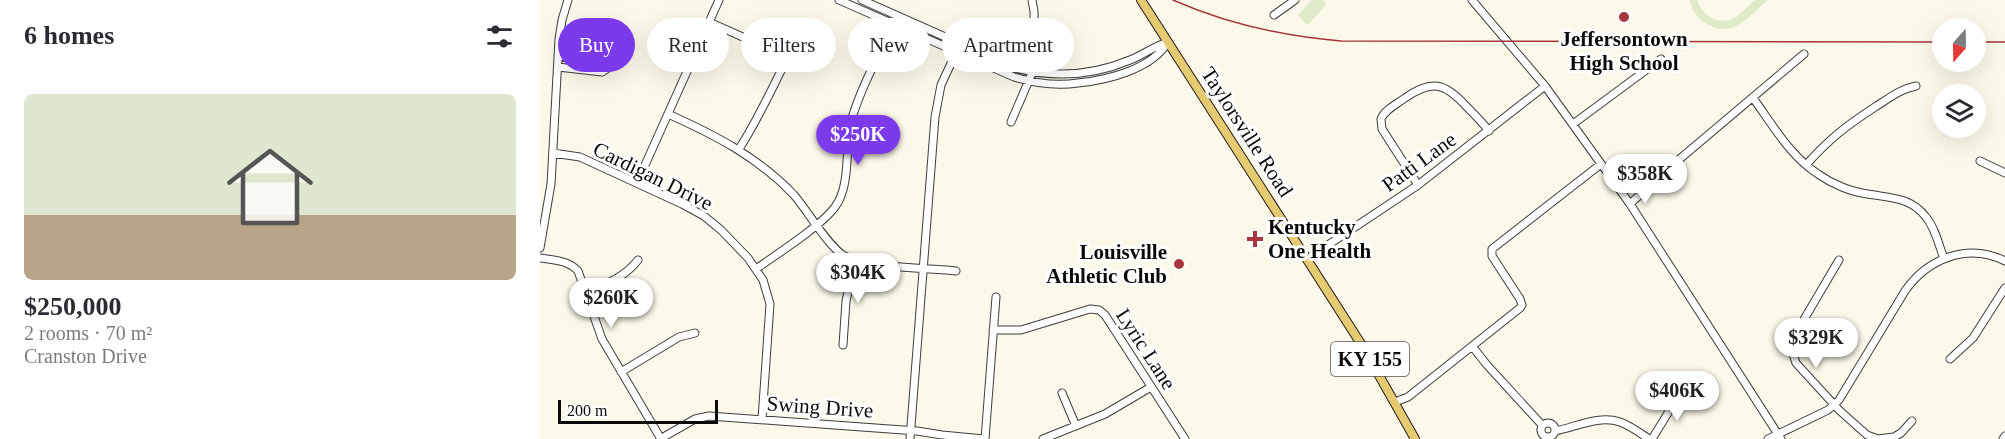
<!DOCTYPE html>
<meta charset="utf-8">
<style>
:root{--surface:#fff;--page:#f7f7f7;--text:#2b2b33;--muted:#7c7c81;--line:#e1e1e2;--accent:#7c3aed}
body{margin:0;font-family:Georgia,serif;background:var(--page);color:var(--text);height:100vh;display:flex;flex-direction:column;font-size:22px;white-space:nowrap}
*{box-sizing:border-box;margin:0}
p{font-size:20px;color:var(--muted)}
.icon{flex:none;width:33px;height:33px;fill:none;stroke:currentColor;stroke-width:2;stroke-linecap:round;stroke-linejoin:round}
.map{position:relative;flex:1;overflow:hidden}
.details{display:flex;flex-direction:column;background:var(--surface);width:540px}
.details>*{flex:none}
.top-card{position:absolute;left:18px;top:18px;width:570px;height:54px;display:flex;gap:12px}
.needle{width:39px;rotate:200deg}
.fabs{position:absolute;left:1392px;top:18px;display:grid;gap:12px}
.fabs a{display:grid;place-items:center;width:54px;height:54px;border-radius:50%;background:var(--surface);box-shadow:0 6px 24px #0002;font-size:30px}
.scale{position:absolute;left:18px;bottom:15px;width:160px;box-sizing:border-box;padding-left:6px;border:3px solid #0a0a0a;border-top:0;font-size:16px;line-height:21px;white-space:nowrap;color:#0a0a0a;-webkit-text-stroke:4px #fff;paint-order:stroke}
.price{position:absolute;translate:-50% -51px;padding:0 14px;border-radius:21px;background:#fff;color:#222;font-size:20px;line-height:39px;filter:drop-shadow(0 2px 3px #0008)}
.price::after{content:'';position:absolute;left:50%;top:36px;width:18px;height:14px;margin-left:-9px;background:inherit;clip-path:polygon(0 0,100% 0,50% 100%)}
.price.current{background:var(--accent);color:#fff}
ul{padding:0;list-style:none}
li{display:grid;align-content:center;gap:12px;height:318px;padding:0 24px}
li+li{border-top:2px solid var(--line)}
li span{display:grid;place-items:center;height:186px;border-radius:9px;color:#555}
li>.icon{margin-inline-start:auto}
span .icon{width:108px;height:108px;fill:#fffc;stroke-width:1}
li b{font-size:26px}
h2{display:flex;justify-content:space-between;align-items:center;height:72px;padding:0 24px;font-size:26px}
.chip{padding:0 21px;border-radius:27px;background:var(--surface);box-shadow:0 6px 24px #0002;font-size:21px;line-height:54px}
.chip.current{background:var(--accent);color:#fff}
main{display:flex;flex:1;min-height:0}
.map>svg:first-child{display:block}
.pitch{fill:#dfeac9}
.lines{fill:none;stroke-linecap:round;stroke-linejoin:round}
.minor-casing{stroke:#3d3d3d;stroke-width:9}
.major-casing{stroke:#1b1b1b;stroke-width:10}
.minor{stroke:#fff;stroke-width:7}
.major{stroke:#e6ca71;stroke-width:8}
.rail{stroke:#a6363b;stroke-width:1.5}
.poi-dot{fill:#a6363b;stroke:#fff;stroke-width:2}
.labels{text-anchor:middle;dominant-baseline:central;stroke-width:6;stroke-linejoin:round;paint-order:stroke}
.shield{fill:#fff;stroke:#545454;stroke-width:1.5}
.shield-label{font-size:20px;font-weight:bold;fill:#0a0a0a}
.poi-label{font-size:21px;font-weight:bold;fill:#0a0a0a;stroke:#fff}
.street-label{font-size:21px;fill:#0a0a0a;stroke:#fff}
</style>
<main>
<section class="details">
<h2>6 homes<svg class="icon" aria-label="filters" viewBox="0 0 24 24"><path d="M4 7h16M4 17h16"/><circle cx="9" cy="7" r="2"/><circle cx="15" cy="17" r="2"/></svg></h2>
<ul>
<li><span style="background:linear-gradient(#dfe7d0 65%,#b9a48a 0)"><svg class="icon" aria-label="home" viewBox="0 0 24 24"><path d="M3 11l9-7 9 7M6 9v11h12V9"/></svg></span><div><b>$250,000</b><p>2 rooms · 70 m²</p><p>Cranston Drive</p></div></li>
</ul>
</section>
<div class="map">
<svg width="1465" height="439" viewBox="0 0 1465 439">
<rect width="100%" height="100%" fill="#fcf9ea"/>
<path class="pitch" d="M 772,0 L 782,0 L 786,3 L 785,6 L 769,24 L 766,24 L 758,15 Z
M 1150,0 L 1157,0 C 1162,15 1176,25 1192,19 C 1200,15 1208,6 1215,0 L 1228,0 C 1218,8 1209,19 1198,25 C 1179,37 1152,20 1150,0 Z"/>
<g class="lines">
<g class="minor-casing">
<path id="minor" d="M 299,0 L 474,77 C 494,83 517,86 538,83 C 568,80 612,69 628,42
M 322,0 L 475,68 C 514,78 552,76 590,60 C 603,55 614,46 628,42
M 932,0 L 1005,86 L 1090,204 L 1241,439
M 734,15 L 755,0
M 169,22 L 234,51 L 245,54 L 248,57 C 232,88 218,120 199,149
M 18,67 L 62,72 L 68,68 L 68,64 L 64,61 L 18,56
M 1213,98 C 1232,124 1250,156 1278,174 C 1292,184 1311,192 1328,194 C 1350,198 1371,197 1386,217 C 1395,228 1399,245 1404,259
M 128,114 C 175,135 218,157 254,195 C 267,210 288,246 303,255 C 325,268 389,268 416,271
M 471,122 L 495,66 L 494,11 L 492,0
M 1033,124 L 1121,59
M 13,153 L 40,157 L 142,204 L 164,216 L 181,230 L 208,258 L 223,280 L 230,304 L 222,419
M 1440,161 L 1465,173
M 1266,165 C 1289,139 1306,126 1335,107 C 1348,99 1360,89 1376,86
M 97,183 L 179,0
M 878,185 L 842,129 L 841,119 C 845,109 857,104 865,98 C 892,79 905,83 926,106 C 934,114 942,122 949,131
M 1090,204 L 1129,168 L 1264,54
M 0,248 L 11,184 L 19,39 L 22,20 L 28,0
M 0,258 C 13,260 28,260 38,271 L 62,339 L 121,439
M 767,259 L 878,185 L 1005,86
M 1299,260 L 1256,333 L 1252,351 L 1256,363 L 1299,410 L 1327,435 L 1338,439 L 1354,437 L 1361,433 L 1372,421
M 216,269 C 237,254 281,226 295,207 C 312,184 304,145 312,118 C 322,85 340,53 355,22
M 45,292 C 66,284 84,278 98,260
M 453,330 L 481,330 L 550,309 L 559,310 L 565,315 L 645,439
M 303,345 L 306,301 L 315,260
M 932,346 L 947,365 L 1002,425
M 1410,359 L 1433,338 L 1465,288
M 81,372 L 139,337 L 155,333
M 522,393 L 536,426
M 855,402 L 868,397 L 980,308 L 982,305 L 980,299 L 952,256 L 952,249 L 1061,164
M1001 430a7 7 0 1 1 14 0a7 7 0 1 1-14 0Z
M 1015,431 C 1036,427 1059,415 1080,422 C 1091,426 1100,433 1109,439
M 120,439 L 155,419 L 169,416 L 377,431 L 402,435 L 444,439
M 370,439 L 395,117 L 401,85 L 420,44
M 445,439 L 456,297
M 503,439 L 565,414 L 611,387
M 1112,439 L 1128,413 L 1130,395
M 1228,439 L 1288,410 L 1299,400 L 1365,291 C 1387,259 1428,242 1465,261
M 1463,439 L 1465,436"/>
</g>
<g class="major-casing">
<path id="major" d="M 601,0 L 823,347 L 875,439"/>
</g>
<use href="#minor" class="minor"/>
<use href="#major" class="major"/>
<path class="rail" d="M 633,0 C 687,24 742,36 801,41 L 1402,42
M 1436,42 L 1465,42"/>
</g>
<g class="poi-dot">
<circle cx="1084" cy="17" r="6"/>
<path d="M712 230h6v6h6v6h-6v6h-6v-6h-6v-6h6z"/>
<circle cx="639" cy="264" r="6"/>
</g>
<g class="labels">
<rect class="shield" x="791" y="342" width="78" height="34" rx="4.5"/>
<g class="shield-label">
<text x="830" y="359">KY 155</text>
</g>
<g class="poi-label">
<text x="1084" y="39">Jeffersontown<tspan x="1084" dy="24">High School</tspan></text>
<text x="728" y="227" text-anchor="start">Kentucky<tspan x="728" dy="24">One Health</tspan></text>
<text x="627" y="252" text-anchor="end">Louisville<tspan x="627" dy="24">Athletic Club</tspan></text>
</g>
<g class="street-label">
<text transform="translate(707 132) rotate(57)">Taylorsville Road</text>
<text transform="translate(879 162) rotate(-36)">Patti Lane</text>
<text transform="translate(113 176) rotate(26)">Cardigan Drive</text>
<text transform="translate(606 349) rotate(57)">Lyric Lane</text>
<text transform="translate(280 407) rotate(4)">Swing Drive</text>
</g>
</g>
</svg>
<div class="fabs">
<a><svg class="needle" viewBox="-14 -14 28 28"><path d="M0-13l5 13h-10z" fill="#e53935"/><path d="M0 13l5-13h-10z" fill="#7c7c81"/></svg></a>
<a><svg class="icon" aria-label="layers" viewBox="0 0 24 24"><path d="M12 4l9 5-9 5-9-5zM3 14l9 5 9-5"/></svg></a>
</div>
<div class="scale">200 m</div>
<b class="price current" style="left:318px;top:166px">$250K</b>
<b class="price" style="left:1105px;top:205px">$358K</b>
<b class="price" style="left:318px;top:304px">$304K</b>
<b class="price" style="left:71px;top:329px">$260K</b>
<b class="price" style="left:1276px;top:369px">$329K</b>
<b class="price" style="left:1137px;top:422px">$406K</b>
<div class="top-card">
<a class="chip current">Buy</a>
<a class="chip">Rent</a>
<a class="chip">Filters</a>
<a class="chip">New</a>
<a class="chip">Apartment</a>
</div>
</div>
</main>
